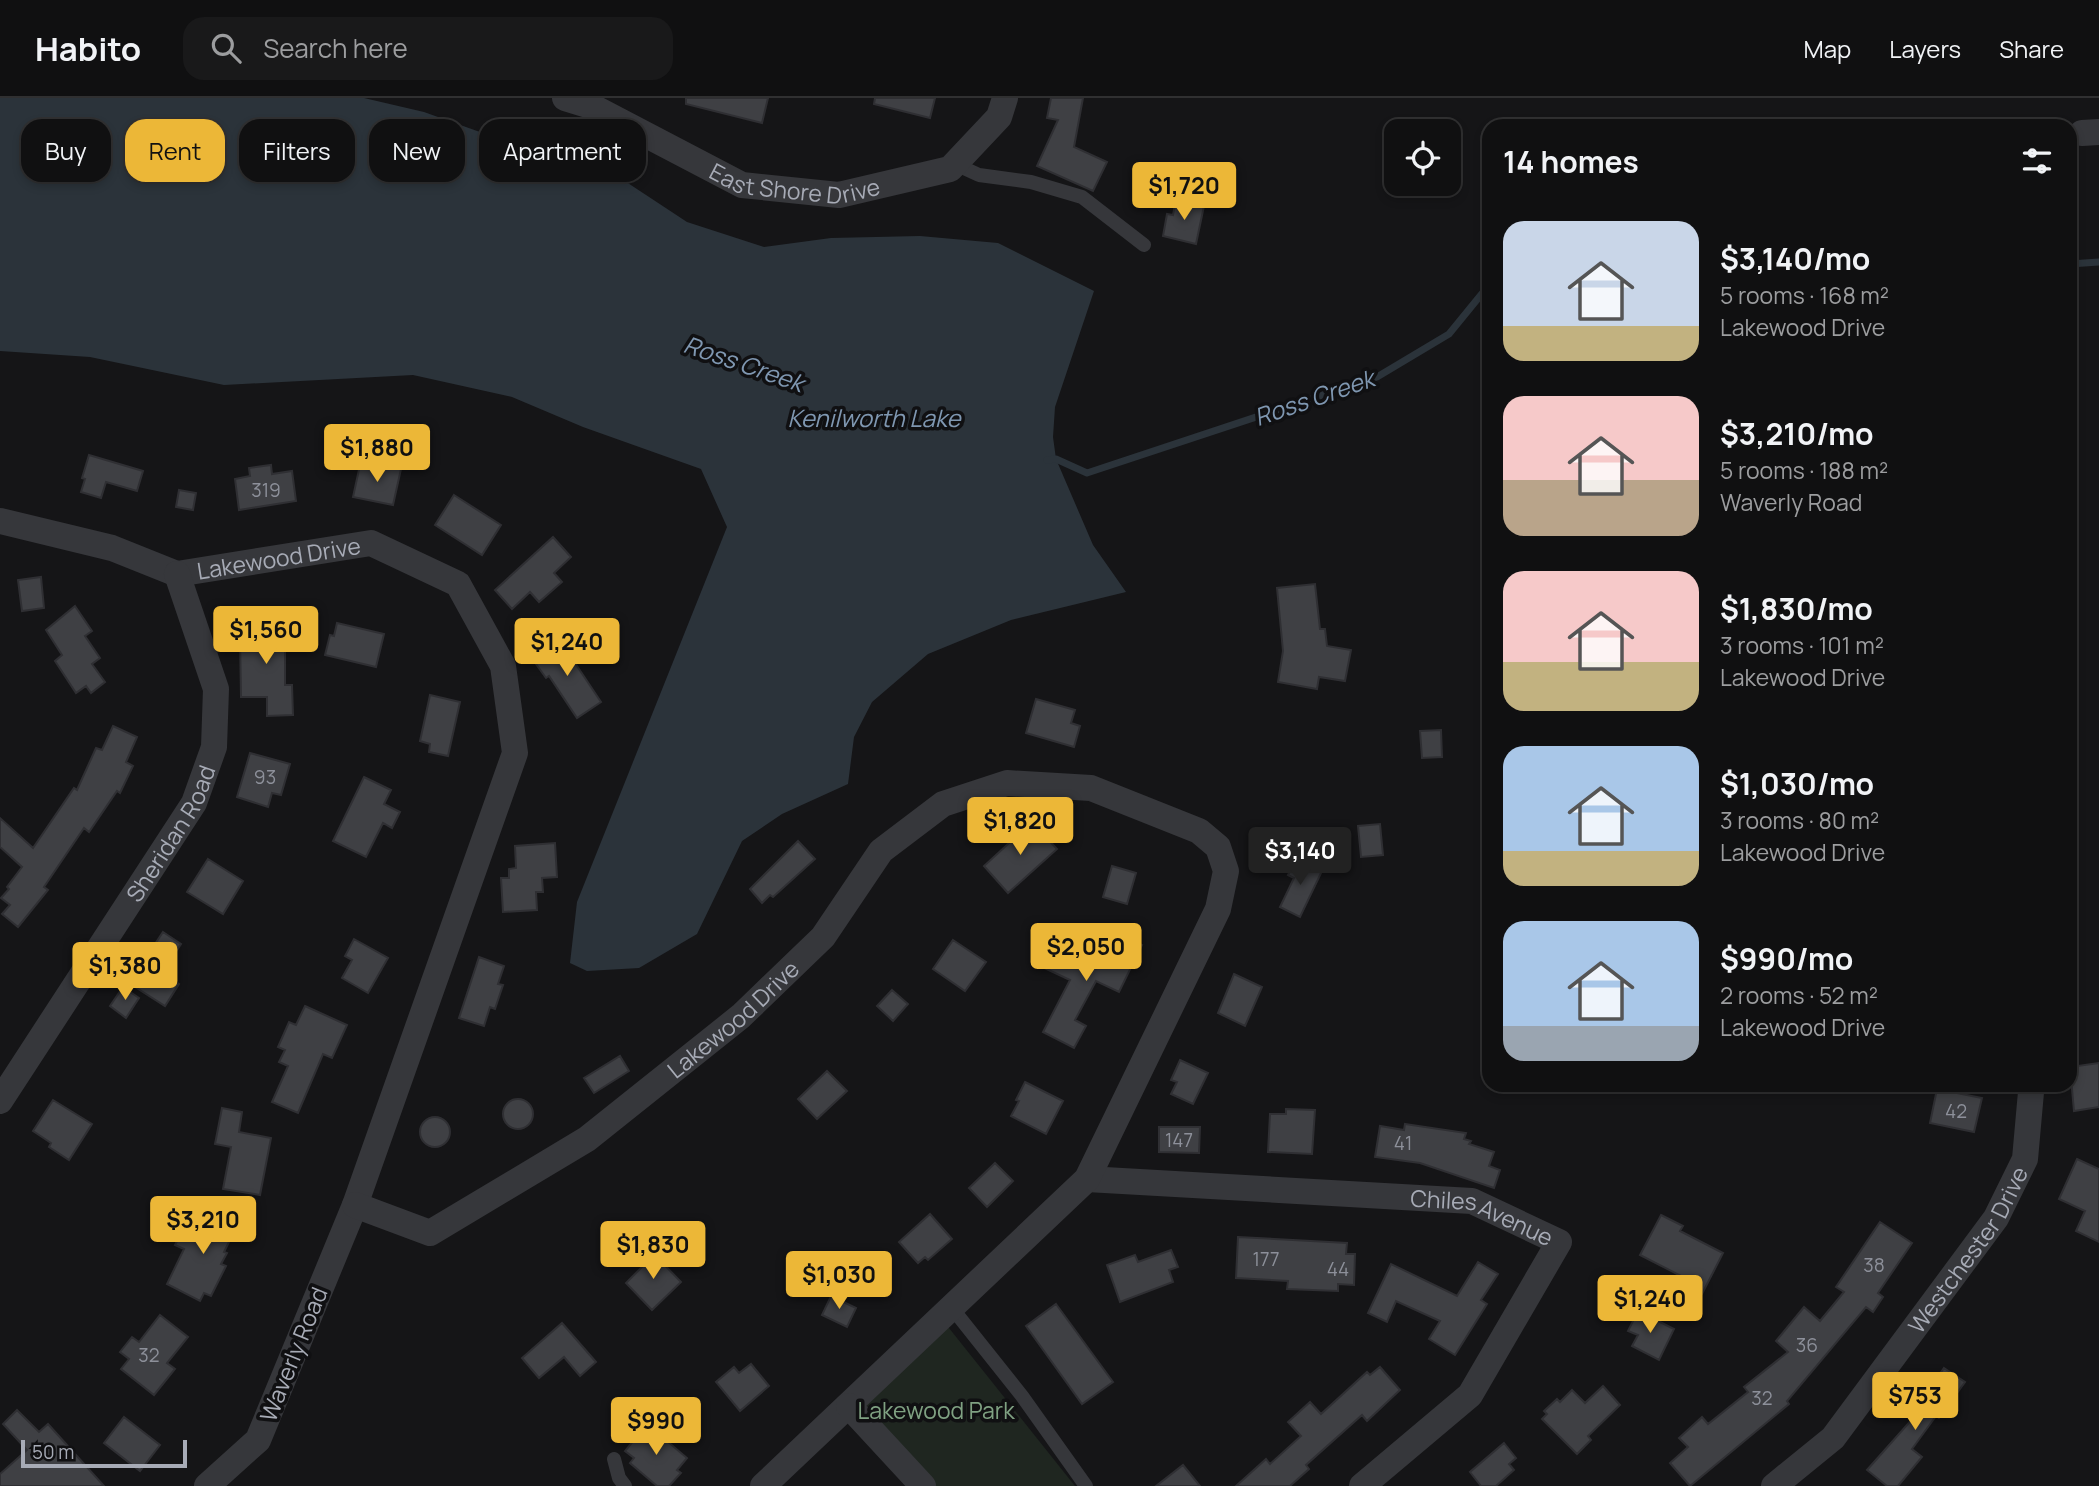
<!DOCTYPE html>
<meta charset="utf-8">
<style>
:root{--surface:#101011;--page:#19191a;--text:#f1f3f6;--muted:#9c9d9f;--line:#303031;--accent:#ecb737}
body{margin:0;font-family:Manrope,sans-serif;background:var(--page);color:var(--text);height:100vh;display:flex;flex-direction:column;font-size:26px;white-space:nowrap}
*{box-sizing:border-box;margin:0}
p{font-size:23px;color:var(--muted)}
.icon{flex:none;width:38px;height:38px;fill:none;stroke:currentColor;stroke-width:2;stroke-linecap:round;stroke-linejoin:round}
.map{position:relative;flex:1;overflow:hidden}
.side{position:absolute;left:1482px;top:21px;width:595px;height:973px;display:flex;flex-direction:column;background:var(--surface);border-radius:21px;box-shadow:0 4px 10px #0003,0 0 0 2px var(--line)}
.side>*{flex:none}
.banner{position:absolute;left:21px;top:21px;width:665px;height:63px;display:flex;gap:14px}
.tools{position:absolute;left:1384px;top:21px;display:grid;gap:14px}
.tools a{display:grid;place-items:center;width:77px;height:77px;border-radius:14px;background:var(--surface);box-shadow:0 4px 10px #0003,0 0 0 2px var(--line);font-size:35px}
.scale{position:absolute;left:21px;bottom:18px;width:166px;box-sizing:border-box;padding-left:7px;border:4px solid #a7abb6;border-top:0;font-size:19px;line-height:24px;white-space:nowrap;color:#a7abb6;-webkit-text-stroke:5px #101012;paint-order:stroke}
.price{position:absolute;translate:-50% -60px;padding:0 16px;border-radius:7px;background:var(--accent);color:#111;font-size:23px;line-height:46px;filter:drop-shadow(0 2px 4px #0008)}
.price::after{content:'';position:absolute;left:50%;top:42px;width:21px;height:16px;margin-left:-10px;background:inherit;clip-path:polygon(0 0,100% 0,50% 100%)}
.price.current{background:#222;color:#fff}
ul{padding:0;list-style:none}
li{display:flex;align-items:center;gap:21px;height:175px;padding:0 21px}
li span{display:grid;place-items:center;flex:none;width:196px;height:140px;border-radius:21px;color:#555}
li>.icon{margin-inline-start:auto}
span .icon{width:84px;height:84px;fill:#fffc;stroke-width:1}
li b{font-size:30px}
h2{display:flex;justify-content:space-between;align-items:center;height:84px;padding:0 21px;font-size:30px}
.pill{padding:0 24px;border-radius:21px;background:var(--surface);box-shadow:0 4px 10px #0003,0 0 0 2px var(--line);font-size:24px;line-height:63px}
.pill.current{background:var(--accent);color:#111}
header{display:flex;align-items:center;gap:42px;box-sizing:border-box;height:98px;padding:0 35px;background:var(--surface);border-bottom:2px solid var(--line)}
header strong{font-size:33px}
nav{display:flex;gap:38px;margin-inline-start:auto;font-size:24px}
.search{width:490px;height:63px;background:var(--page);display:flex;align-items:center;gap:18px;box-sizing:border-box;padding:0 24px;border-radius:21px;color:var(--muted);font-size:26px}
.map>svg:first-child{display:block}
.green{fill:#1f2620}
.water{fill:#2b333a}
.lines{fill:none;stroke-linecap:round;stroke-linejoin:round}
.stream{stroke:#2b333a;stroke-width:7}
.building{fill:#3f4044;stroke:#2f2f33;stroke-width:2}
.lane{stroke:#36373b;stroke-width:14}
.street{stroke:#36373b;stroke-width:26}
.labels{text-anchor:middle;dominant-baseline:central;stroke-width:7;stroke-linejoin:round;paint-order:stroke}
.number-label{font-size:19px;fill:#8d909a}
.street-label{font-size:23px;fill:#a7abb6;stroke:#101012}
.park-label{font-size:23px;fill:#7fa182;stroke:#101012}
.water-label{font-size:24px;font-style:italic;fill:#7f97b1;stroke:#101012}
</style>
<header>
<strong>Habito</strong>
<div class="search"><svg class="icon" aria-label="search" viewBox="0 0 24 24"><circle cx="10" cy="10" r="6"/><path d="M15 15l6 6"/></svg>Search here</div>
<nav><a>Map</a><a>Layers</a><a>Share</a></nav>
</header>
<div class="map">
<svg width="2099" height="1388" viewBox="0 0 2099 1388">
<rect width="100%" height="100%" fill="#151517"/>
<path class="green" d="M 941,1220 L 1075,1388 L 923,1388 L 849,1308 Z"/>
<path class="water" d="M 0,0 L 364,0 L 424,14 L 522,49 L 599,66 L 687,124 L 764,149 L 831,140 L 920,138 L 998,145 L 1094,193 L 1055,309 L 1053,339 L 1056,361 L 1093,447 L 1126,494 L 1011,522 L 928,556 L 872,604 L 854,639 L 848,686 L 782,716 L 742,743 L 697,836 L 639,870 L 587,873 L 570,865 L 577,804 L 727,429 L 701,371 L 583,329 L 512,299 L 413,277 L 224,287 L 90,259 L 0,253 Z"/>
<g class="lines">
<path class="stream" d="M 2070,166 L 2099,164
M 1047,362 L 1056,361 L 1087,375 L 1377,279 L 1449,236 L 1489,187"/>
</g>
<path class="building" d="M 686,0 L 768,0 L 762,25 L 686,6 Z
M 875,0 L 935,0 L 930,20 L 874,6 Z
M 1051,0 L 1083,0 L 1074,49 L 1107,64 L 1093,93 L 1037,68 L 1058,22 L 1047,20 Z
M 1176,101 L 1204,108 L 1196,146 L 1163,138 L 1167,116 L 1173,117 Z
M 89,357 L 143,373 L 137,393 L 106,384 L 101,400 L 81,394 L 85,381 L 82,380 Z
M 373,365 L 401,371 L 393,407 L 353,399 L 360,367 L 372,370 Z
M 271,367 L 272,376 L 292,373 L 296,403 L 239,412 L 235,381 L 250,378 L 249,370 Z
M 179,392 L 196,395 L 193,412 L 176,409 Z
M 454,397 L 501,427 L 482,457 L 435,427 Z
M 553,439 L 571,459 L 554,475 L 562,484 L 539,504 L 530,494 L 512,511 L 495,492 Z
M 41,479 L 44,510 L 22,513 L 18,482 Z
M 1315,486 L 1320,531 L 1325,531 L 1327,548 L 1351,552 L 1345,583 L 1319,579 L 1317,591 L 1278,584 L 1283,553 L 1277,490 Z
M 75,508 L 92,533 L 85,538 L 100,560 L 92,566 L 105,584 L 91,595 L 86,588 L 76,595 L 55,563 L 62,557 L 46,532 Z
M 252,520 L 285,521 L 285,587 L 292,587 L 293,617 L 267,618 L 267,599 L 241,599 L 240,538 L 252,538 Z
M 337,525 L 384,536 L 376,569 L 325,557 L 330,537 L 334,538 Z
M 559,541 L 601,604 L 577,620 L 549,578 L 546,580 L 531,559 Z
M 430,597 L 460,604 L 448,658 L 429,654 L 430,646 L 420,643 Z
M 1036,601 L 1075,612 L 1071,625 L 1080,628 L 1074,649 L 1026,635 Z
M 113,628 L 137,639 L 126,664 L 133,668 L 120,695 L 117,693 L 89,734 L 84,730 L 44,789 L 48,792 L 18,829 L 2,816 L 10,807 L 1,800 L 9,791 L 7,789 L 22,769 L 0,749 L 0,720 L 33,750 L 74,690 L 77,692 L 96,650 L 102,652 Z
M 1441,632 L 1442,659 L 1422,660 L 1420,633 Z
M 250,655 L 290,666 L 281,697 L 272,695 L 268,709 L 237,699 Z
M 364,679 L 391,692 L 384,706 L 400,714 L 392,730 L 383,725 L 366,759 L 333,743 Z
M 1032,724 L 1057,751 L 1008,795 L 984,768 Z
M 1380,726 L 1383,757 L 1361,759 L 1358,728 Z
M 798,743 L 815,761 L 773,799 L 770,797 L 762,805 L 750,791 Z
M 555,745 L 557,779 L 542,780 L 543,794 L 536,794 L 537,812 L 503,814 L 501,780 L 509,780 L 509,771 L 516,770 L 515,748 Z
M 1296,760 L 1322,773 L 1300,819 L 1280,809 L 1294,780 L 1288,777 Z
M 208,761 L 243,783 L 223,816 L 187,794 Z
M 1112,768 L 1136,775 L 1127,806 L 1103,799 Z
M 163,834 L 181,846 L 162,875 L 179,886 L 165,908 L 132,887 L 156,850 L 153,849 Z
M 1113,834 L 1142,847 L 1119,894 L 1096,883 L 1075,922 L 1086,928 L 1074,950 L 1043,934 L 1070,882 L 1038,867 L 1048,848 L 1096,870 Z
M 354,841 L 388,860 L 368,895 L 342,880 L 352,862 L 345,858 Z
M 953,842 L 986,864 L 965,893 L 933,871 Z
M 479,859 L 504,868 L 498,886 L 503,887 L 495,911 L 490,909 L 484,928 L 459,920 Z
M 1234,876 L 1262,889 L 1245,928 L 1218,915 Z
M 123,889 L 139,900 L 126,920 L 110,908 Z
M 892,892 L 908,906 L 893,923 L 877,908 Z
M 305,908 L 347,927 L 332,960 L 323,956 L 298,1015 L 272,1004 L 288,968 L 279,964 L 285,952 L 278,949 L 289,924 L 296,927 Z
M 620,958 L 629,973 L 594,995 L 584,980 Z
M 1180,962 L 1208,975 L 1193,1006 L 1171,996 L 1177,984 L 1171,982 Z
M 2099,965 L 2099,1009 L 2074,1013 L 2070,969 Z
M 827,973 L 847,993 L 817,1021 L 798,1001 Z
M 1025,984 L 1063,1003 L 1046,1036 L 1011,1018 L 1019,1003 L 1016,1002 Z
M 1937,991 L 1982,1000 L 1974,1034 L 1930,1025 Z
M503 1016a15 15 0 1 1 30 0a15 15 0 1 1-30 0Z
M 53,1002 L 92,1026 L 69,1062 L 49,1049 L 51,1045 L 33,1033 Z
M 222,1010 L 242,1014 L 239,1034 L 271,1040 L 260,1097 L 223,1091 L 231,1049 L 215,1046 Z
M 1286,1011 L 1315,1012 L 1312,1056 L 1268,1054 L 1270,1016 L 1286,1016 Z
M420 1034a15 15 0 1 1 30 0a15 15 0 1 1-30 0Z
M 1405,1026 L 1466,1035 L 1464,1041 L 1471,1043 L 1469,1046 L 1494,1054 L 1489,1068 L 1500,1072 L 1494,1090 L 1420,1065 L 1375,1059 L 1380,1028 L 1404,1032 Z
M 1159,1029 L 1200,1029 L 1199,1055 L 1159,1054 Z
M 2077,1061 L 2099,1071 L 2099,1144 L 2076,1133 L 2085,1113 L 2059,1101 Z
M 995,1065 L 1013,1083 L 987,1109 L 969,1090 Z
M 206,1110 L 238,1126 L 224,1154 L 227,1155 L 221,1166 L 226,1168 L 211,1198 L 204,1195 L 200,1203 L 167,1186 L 184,1151 L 175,1147 L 183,1132 L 193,1137 Z
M 930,1116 L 952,1141 L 928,1162 L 925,1159 L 918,1165 L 899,1144 Z
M 1661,1117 L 1683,1128 L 1680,1133 L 1723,1155 L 1702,1196 L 1680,1185 L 1683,1179 L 1640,1157 Z
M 1880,1124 L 1912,1145 L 1878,1195 L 1883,1199 L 1873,1214 L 1866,1209 L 1787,1303 L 1789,1306 L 1690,1388 L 1670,1365 L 1688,1349 L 1679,1340 L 1702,1319 L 1708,1326 L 1748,1294 L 1744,1289 L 1788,1254 L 1776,1243 L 1804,1209 L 1820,1223 L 1844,1194 L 1836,1189 Z
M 1238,1139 L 1347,1145 L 1346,1156 L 1355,1156 L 1354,1187 L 1338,1186 L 1338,1193 L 1287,1191 L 1288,1183 L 1236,1180 Z
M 650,1152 L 681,1184 L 652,1212 L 626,1185 L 643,1168 L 638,1163 Z
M 1171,1152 L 1178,1169 L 1169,1172 L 1173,1184 L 1120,1204 L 1107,1167 L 1135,1157 L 1138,1164 Z
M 1478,1164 L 1498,1176 L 1481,1202 L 1487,1206 L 1455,1257 L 1429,1241 L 1440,1223 L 1396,1203 L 1387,1224 L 1368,1215 L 1391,1166 L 1457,1198 Z
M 831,1198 L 856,1210 L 847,1229 L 822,1217 Z
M 1056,1206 L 1113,1284 L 1082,1306 L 1026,1228 Z
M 1638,1213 L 1674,1231 L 1659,1262 L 1632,1248 L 1638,1237 L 1628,1233 Z
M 160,1217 L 188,1239 L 167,1265 L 175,1271 L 154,1297 L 121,1271 L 129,1261 L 120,1254 L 132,1239 L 139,1244 Z
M 562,1225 L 596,1264 L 580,1278 L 564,1259 L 539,1280 L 522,1260 Z
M 751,1266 L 769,1288 L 740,1313 L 716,1284 L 734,1269 L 739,1275 Z
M 1380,1269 L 1400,1292 L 1367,1323 L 1362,1317 L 1306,1367 L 1309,1371 L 1290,1388 L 1236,1388 L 1266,1361 L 1270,1366 L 1301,1338 L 1288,1324 L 1310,1304 L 1321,1316 L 1367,1274 L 1370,1277 Z
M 1944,1270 L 1965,1284 L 1939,1320 L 1936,1318 L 1912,1351 L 1922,1359 L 1898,1388 L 1887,1388 L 1867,1372 L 1923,1309 L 1919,1306 Z
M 1603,1288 L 1620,1307 L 1588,1338 L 1591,1342 L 1577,1356 L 1542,1321 L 1547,1316 L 1544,1313 L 1557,1301 L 1560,1304 L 1572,1292 L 1585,1305 Z
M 17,1312 L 39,1334 L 48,1326 L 104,1388 L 0,1388 L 0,1376 L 27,1352 L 3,1326 Z
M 124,1319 L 160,1347 L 140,1373 L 104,1345 Z
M 647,1326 L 687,1360 L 677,1372 L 681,1375 L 669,1388 L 657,1388 L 630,1365 L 634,1360 L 625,1353 Z
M 1504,1345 L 1516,1360 L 1509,1366 L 1514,1372 L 1496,1388 L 1481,1388 L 1470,1374 Z
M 1183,1367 L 1200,1388 L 1156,1388 Z"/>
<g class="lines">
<path class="lane" d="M 955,66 L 979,77 L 1031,84 L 1082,99 L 1144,147
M 952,1210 L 1022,1298 L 1086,1388
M 614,1361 L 619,1380 L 625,1388"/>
<g class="street">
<path id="s1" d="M 565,0 L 591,8 L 742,87 L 839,97 L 950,71 L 999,19 L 1005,0"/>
<path d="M 2082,35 L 2099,34"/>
<path d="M 0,423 L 112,450 L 177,476"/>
<path id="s2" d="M 177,476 L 371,445 L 458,486 L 503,568 L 515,655 L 355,1107 L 258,1342 L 207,1388"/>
<path id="s3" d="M 0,1003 L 194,705 L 214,649 L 216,591 L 177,476"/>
<path id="s4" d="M 1087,1081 L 1472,1103 L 1559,1144 L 1470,1297 L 1362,1388"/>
<path id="s5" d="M 355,1107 L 430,1135 L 587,1041 L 741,918 L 823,839 L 881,753 L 943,706 L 1007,685 L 1091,690 L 1199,733 L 1218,749 L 1226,773 L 1218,811 L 1087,1081 L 763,1388"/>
<path d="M 849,1308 L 923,1388"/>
<path id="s6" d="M 1774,1388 L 1833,1340 L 1996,1120 L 2025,1061 L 2031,994 L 2029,987"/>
</g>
</g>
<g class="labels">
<g class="number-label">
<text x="266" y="392">319</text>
<text x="265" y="679">93</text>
<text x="1956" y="1013">42</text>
<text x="1179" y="1042">147</text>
<text x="1403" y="1045">41</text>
<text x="1266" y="1161">177</text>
<text x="1874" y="1167">38</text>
<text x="1338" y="1171">44</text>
<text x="1807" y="1247">36</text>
<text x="149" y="1257">32</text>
<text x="1762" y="1300">32</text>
</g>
<g class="street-label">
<text stroke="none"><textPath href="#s1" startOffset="250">East Shore Drive</textPath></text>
<text stroke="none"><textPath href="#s2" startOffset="103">Lakewood Drive</textPath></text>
<text stroke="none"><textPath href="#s3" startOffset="318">Sheridan Road</textPath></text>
<text stroke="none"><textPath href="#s5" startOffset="452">Lakewood Drive</textPath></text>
<text stroke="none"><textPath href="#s4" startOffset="399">Chiles Avenue</textPath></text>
<text stroke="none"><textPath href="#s6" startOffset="308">Westchester Drive</textPath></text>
<text transform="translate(293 1256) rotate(-68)">Waverly Road</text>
</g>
<g class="park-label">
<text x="936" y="1312">Lakewood Park</text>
</g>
<g class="water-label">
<text transform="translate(744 265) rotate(19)">Ross Creek</text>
<text transform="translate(1314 299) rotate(-19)">Ross Creek</text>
<text x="874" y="319">Kenilworth Lake</text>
</g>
</g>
</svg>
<div class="tools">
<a><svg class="icon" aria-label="locate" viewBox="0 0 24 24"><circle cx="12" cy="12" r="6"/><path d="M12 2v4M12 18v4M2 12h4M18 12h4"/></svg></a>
</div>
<div class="scale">50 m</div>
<b class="price" style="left:1184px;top:124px">$1,720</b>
<b class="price" style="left:377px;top:386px">$1,880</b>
<b class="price" style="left:266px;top:568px">$1,560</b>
<b class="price" style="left:567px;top:580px">$1,240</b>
<b class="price" style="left:1020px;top:759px">$1,820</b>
<b class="price current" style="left:1300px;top:789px">$3,140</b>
<b class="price" style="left:1086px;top:885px">$2,050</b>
<b class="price" style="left:125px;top:904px">$1,380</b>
<b class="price" style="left:203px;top:1158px">$3,210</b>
<b class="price" style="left:653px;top:1183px">$1,830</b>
<b class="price" style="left:839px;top:1213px">$1,030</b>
<b class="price" style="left:1650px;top:1237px">$1,240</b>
<b class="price" style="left:1915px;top:1334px">$753</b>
<b class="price" style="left:656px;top:1359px">$990</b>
<div class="banner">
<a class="pill">Buy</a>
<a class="pill current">Rent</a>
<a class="pill">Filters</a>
<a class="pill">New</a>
<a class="pill">Apartment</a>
</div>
<section class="side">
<h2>14 homes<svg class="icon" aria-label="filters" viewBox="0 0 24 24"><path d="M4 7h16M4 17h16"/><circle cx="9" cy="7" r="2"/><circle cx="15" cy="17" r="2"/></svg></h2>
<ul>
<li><span style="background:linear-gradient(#c9d6e8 75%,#c2b280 0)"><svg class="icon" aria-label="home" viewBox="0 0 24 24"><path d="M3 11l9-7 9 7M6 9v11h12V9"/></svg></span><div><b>$3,140/mo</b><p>5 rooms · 168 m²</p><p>Lakewood Drive</p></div></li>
<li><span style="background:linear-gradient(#f6c9c9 60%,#b9a48a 0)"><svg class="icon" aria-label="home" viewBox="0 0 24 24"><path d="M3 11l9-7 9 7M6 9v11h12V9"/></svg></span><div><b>$3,210/mo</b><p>5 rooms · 188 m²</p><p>Waverly Road</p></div></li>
<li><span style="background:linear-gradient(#f6c9c9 65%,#c2b280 0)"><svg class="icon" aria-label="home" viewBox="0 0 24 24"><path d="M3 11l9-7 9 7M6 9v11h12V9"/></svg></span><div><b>$1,830/mo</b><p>3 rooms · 101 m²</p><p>Lakewood Drive</p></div></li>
<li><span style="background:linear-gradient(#a9c7e8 75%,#c2b280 0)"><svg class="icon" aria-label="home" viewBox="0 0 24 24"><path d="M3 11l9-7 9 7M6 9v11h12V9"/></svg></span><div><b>$1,030/mo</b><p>3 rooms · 80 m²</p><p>Lakewood Drive</p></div></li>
<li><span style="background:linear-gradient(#a9c7e8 75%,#9aa5b1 0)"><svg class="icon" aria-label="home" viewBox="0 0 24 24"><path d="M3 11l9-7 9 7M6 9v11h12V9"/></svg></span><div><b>$990/mo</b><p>2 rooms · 52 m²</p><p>Lakewood Drive</p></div></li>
</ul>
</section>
</div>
